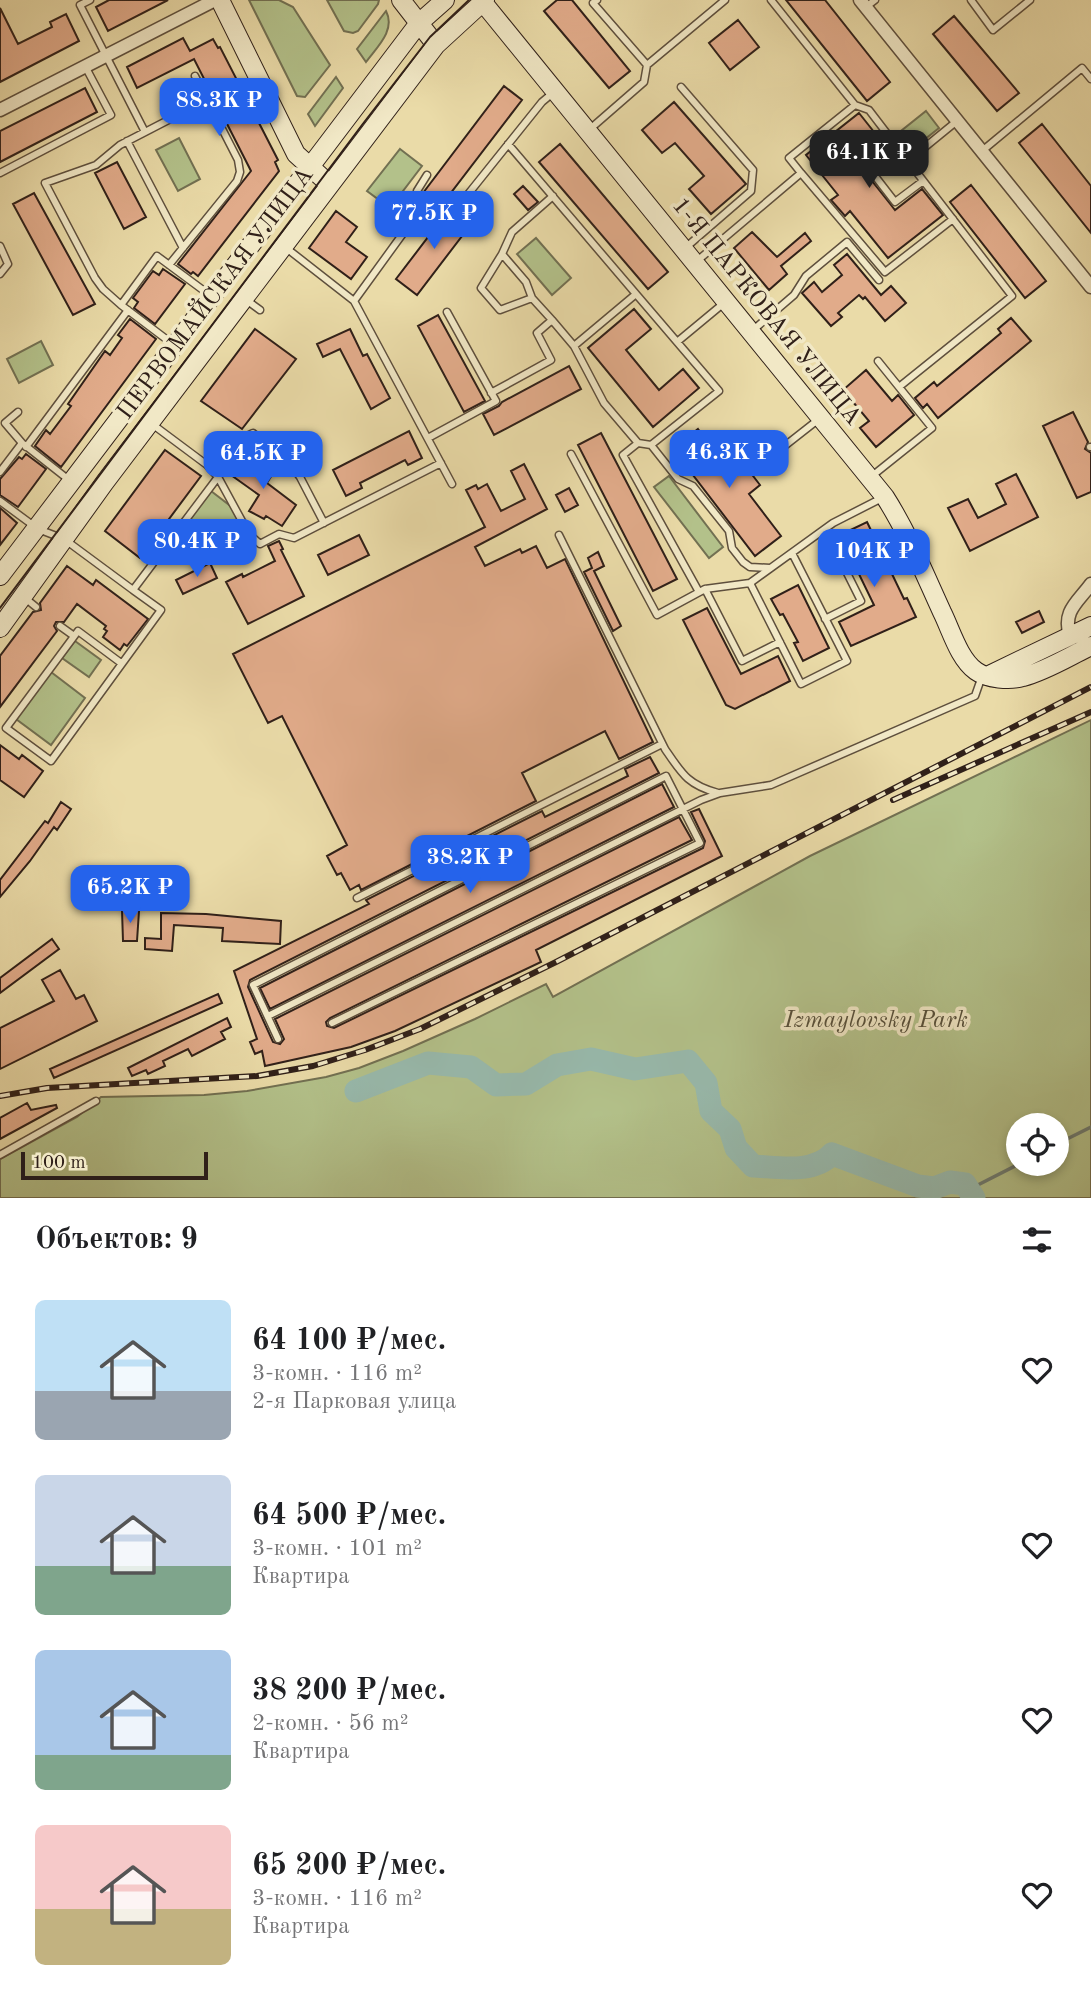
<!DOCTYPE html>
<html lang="ru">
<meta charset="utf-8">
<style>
:root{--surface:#fff;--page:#f6f6f6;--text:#202124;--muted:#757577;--accent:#2563eb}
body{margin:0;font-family:"Old Standard TT",serif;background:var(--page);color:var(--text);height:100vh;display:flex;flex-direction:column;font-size:26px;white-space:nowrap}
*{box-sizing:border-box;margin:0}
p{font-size:23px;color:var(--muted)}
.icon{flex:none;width:38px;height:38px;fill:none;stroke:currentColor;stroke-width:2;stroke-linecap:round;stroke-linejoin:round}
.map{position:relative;height:1198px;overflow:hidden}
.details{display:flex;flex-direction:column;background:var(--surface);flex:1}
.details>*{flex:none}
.fabs{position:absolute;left:1006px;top:1113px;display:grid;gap:14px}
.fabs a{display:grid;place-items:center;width:63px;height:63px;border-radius:50%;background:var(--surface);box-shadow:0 4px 10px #0003;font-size:35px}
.scale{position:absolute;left:21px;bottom:18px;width:187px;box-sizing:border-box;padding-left:7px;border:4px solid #302019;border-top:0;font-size:19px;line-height:24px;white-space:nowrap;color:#302019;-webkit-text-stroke:5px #f1e8c6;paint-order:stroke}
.price{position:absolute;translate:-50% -60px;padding:0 16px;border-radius:14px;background:var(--accent);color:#fff;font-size:23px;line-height:46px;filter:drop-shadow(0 2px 4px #0008)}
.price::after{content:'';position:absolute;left:50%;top:42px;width:21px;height:16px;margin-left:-10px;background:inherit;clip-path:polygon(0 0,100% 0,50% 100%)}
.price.active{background:#222;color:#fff}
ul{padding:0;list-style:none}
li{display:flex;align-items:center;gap:21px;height:175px;padding:0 35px}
li span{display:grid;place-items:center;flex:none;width:196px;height:140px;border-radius:10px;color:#555}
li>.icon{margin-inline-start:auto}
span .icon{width:84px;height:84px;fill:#fffc;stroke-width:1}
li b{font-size:30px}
h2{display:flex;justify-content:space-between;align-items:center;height:84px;padding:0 35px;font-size:30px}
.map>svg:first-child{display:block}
.green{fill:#b3c18a;stroke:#727052;stroke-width:2;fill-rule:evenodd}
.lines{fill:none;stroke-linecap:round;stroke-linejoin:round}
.stream{stroke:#6e7c72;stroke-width:3.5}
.river{stroke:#98baad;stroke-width:23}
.building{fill:#e1ab8a;stroke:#302019;stroke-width:2}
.lane-casing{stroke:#5e4f3d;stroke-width:9}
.street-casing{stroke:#5e4f3d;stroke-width:15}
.secondary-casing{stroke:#302019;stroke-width:20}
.lane{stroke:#f1e8c6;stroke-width:6}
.street{stroke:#f1e8c6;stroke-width:12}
.secondary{stroke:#f1e8c6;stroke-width:18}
.tram{stroke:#302019;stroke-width:2}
.rail-casing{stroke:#302019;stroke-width:6}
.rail{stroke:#f1e8c6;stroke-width:3.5;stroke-dasharray:10;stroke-linecap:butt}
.labels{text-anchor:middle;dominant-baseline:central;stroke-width:7;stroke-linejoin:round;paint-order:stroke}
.street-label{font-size:24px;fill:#302019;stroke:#f1e8c6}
.park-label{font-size:24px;font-style:italic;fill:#57503b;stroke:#f1e8c6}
</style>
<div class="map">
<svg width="1091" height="1198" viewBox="0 0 1091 1198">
<rect width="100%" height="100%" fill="#eadba8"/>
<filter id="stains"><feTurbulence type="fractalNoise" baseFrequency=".00286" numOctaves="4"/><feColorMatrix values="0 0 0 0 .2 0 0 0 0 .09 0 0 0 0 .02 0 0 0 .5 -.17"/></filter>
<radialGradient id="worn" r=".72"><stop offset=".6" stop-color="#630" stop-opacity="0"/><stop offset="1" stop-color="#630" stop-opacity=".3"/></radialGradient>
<path class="green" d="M 249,0 L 279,0 L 293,7 L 330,65 L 305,97 L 297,96 Z
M 327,0 L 379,0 L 378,4 L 358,31 L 353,33 L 344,31 Z
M 386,11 C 396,30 377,47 366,62 L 357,49 Z
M 336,77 L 343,88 L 315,126 L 308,114 Z
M 926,111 L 939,128 L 910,151 L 896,135 Z
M 179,138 L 200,179 L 178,191 L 156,150 Z
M 400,149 L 422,166 L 390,208 L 367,191 Z
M 536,238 L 571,278 L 552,295 L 517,254 Z
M 41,341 L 53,365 L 19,383 L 7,359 Z
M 669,476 L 723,547 L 709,558 L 654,487 Z
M 211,491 L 233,508 L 245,533 L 198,557 L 179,563 L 164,553 Z
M 75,641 L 101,660 L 89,677 L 62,658 Z
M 51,672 L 85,698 L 51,745 L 16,719 Z
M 1091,720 L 1091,1198 L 0,1198 L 0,1159 L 77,1117 L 101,1097 L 204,1095 L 247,1091 L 326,1077 L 359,1068 L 403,1051 L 475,1019 L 546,984 L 553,997 L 810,856 ZM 1018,1125 L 1057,1125 L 1057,1164 L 1018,1164 Z"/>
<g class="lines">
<path class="stream" d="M 1057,1144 L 1091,1127
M 968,1190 L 1019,1164"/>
<path class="river" d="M 356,1091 L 428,1063 L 471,1067 L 496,1085 L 526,1084 L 557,1065 L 591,1059 L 635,1069 L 688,1061 L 706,1083 L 711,1111 L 730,1129 L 736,1148 L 753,1166 C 779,1167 813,1174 832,1154 L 918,1186 L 934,1188 L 950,1182 L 965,1184 L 974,1198"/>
</g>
<path class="building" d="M 109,0 L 168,0 L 108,31 L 96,7 Z
M 557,0 L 572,0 L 630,71 L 609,88 L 544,11 Z
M 786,0 L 825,0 L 890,82 L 867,101 Z
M 0,8 L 18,44 L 52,27 L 50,22 L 66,14 L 79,41 L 0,82 Z
M 954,16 L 1019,93 L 997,111 L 933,34 Z
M 738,20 L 759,47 L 730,70 L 709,43 Z
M 183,38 L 190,51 L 213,39 L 218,48 L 220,47 L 278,160 L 275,162 L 279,171 L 198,276 L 193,272 L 191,274 L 178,264 L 251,171 L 194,59 L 137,88 L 127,67 Z
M 504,86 L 522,100 L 440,207 L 423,193 Z
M 85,88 L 97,112 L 0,162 L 0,131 Z
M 674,102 L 746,184 L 711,214 L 689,189 L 704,176 L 675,143 L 662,153 L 642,130 Z
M 859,113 L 878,137 L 853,157 L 891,205 L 895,210 L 922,189 L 943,215 L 888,258 L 850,211 L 845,216 L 831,200 L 838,195 L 806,155 Z
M 1042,124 L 1091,186 L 1091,233 L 1019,143 Z
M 560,144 L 668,272 L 648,289 L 539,162 Z
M 117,162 L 146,217 L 124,229 L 95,173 Z
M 971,185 L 1046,281 L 1025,298 L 950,202 Z
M 523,186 L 538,202 L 528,210 L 514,194 Z
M 34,193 L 95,304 L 73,315 L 13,204 Z
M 451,207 L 472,223 L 417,295 L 396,279 Z
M 336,211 L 357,227 L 346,242 L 367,257 L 351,279 L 309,248 Z
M 752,232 L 777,257 L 805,233 L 811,241 L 781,266 L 787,274 L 769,290 L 734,248 Z
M 847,254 L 881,295 L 891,286 L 906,303 L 885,321 L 865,297 L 863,299 L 859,295 L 838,313 L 842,317 L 831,326 L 802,293 L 814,282 L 822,292 L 842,275 L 834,265 Z
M 163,269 L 185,284 L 155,324 L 134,308 L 138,302 L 133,298 L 153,271 L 159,275 Z
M 634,309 L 651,329 L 626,350 L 659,390 L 683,369 L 699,388 L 653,427 L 588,348 Z
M 438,315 L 485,401 L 464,412 L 418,326 Z
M 1011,318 L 1031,341 L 938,418 L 927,404 L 923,408 L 915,398 L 934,382 L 937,386 L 1001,333 L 998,329 Z
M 130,319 L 156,339 L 61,467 L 35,446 L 46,430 L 50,434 L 71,406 L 68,404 L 105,351 L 110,355 L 122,338 L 118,335 Z
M 255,329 L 296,359 L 242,429 L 201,401 Z
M 350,329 L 363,356 L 367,354 L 390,398 L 371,409 L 340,349 L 323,357 L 317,344 Z
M 569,366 L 581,389 L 494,435 L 483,414 L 499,406 L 502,402 Z
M 866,370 L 892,401 L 898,395 L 914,415 L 876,447 L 860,428 L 869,421 L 843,390 Z
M 1073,412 L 1088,442 L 1085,449 L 1091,453 L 1091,492 L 1077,498 L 1043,426 Z
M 698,429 L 718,455 L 730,446 L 760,485 L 749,494 L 781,536 L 755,556 L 673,449 Z
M 409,431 L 422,458 L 408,465 L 405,460 L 360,483 L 362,488 L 346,496 L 333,470 Z
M 601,433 L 677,579 L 653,591 L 578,445 Z
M 165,450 L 201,476 L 140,558 L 105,531 Z
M 245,452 L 273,473 L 267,483 L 296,505 L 282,526 L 266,516 L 264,519 L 249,511 L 259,495 L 231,475 Z
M 26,454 L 46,469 L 18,507 L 0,495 L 0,479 L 19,457 L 22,459 Z
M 524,464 L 547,509 L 475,547 L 485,566 L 520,549 L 522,553 L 536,546 L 547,568 L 565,559 L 653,742 L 619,759 L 605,731 L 522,773 L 536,801 L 361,890 L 359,885 L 350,890 L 341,873 L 337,875 L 327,856 L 347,845 L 282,716 L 268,723 L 233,654 L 485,527 L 466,490 L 476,485 L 478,489 L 487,484 L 501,511 L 525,499 L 511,471 Z
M 1016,474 L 1038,517 L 970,551 L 948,508 L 968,499 L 978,518 L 1006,504 L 996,484 Z
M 569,488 L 578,505 L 565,512 L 556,495 Z
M 0,508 L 17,523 L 0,545 Z
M 867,522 L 904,599 L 907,598 L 916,617 L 851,646 L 839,622 L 874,605 L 840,535 Z
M 359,535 L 369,555 L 328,575 L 318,555 Z
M 279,541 L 283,549 L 281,550 L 304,596 L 248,624 L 226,582 L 242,574 L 243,577 L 275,561 L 268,546 Z
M 598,552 L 604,566 L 594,571 L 621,626 L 613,631 L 584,572 L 592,568 L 588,558 Z
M 210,563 L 217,578 L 183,594 L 176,580 Z
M 67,566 L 93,585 L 96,580 L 148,619 L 127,646 L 124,644 L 120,650 L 103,637 L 107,631 L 104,629 L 106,626 L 77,604 L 64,622 L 56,622 L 54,626 L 57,631 L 0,707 L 0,656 L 33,612 L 41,610 L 40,603 Z
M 798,585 L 829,648 L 803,661 L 794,643 L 798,642 L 783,614 L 780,615 L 771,599 Z
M 707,608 L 741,674 L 778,656 L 790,681 L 735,709 L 726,705 L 683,620 Z
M 1039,611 L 1044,622 L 1022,633 L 1016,622 Z
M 0,745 L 19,759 L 22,755 L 43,771 L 24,797 L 0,780 Z
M 650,757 L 659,773 L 250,980 L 248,987 L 273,1042 L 280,1044 L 284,1039 L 275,1019 L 679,817 L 692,840 L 330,1018 L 326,1022 L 327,1026 L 334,1028 L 703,848 L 705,841 L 691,812 L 699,809 L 722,856 L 536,950 L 541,962 L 395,1031 L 351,1047 L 265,1066 L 262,1051 L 255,1054 L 250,1042 L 257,1039 L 234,971 L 369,904 L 366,900 L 542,811 L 545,817 L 628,776 L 625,769 Z
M 662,784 L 674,807 L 270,1009 L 260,988 Z
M 61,802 L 71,809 L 57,830 L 54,827 L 30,861 L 0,897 L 0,880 L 45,821 L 48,823 Z
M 122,910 L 139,911 L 137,941 L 123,941 Z
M 161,913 L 206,914 L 281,921 L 280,944 L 222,941 L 223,928 L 174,925 L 172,951 L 145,949 L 145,938 L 161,939 Z
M 52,939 L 59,949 L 0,993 L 0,978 Z
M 60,970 L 76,999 L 84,995 L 97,1021 L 0,1069 L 0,1028 L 54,1001 L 42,980 Z
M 218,994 L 222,1003 L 54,1078 L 50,1069 Z
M 227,1018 L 231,1027 L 221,1032 L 225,1039 L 192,1056 L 188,1049 L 163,1061 L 165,1066 L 148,1074 L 146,1070 L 132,1076 L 128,1068 Z
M 27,1103 L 31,1110 L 56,1105 L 57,1108 L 0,1139 L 0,1118 Z"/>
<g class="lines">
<g class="lane-casing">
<path id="lane" d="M 90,0 L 80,5 L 145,132
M 597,0 L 593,3 L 647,65
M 771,0 L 855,105 L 869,110 L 908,161 L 957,121
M 971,0 L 993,30 L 1030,0
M 866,7 L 875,0
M 681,87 L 753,170 L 751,191 L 684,249
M 590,129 L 644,82 L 647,65 L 725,0
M 889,137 L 861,158 L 895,202 L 923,181
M 127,141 L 183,248
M 508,144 L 636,294
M 982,151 L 1082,68 L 1091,79
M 0,173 L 111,115 L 85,66
M 801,173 L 885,272 L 953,219
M 461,203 L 542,102 L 554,92
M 0,246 L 8,264 L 0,274
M 285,247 L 354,301 L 452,484
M 502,254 L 481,288 L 500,310 L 532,298 L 552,320
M 697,261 L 801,173 L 789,158 L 855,105
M 169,265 L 237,181 L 240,172 L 238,160 L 195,76
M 532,298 L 526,282 L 502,254 L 512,232 L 553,196
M 245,299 L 260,310
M 354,301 L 420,210 L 417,191 L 427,175
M 121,305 L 103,289 L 95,278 L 45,183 L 96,165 L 120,145 L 207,100
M 752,331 L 794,295 L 806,276 L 847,242 L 879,280
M 677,342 L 724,303
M 174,345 L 121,305 L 157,256 L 211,296
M 899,387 L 1012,296 L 908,161
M 491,393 L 551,360 L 537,333 L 552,320 L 574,346
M 18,412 L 5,423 L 22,443
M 428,438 L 496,401 L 447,312
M 638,443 L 623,455 L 699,592
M 651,445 L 719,391 L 636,294 L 574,346 L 604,403 L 638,443 L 651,445 L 678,479 L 693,486 L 729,531 L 732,548 L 743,562 L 750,567 L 770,568
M 26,447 L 128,310
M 1090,447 L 1091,447
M 571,454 L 657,615 L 705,589 L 750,583 L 833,523 L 884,497
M 768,459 L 819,419
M 207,465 L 222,448 L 253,433 L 289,462 L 300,477 L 324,523
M 0,472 L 22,443 L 69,480
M 872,476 L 932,428 L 878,361
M 218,477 L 249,534 L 260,544 L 279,534 L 294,538 L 441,463
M 0,501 L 38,529 L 64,539 L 133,590 L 218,477 L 207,465 L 152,424
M 825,529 L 861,601 L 825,619
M 559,535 L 665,749 C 682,774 688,785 718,793
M 750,583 L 801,684 L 847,661 L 792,553
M 705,589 L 742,661 L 780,642
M 25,598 L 36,607
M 60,626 L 74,636
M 121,663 L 78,631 L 6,728 L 51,761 L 161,610 L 133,590
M 357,898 L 662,744
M 268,1016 L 701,800 L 720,793 L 771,785 L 975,696 L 982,676
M 278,1039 L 253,985 L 666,776 L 700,843 L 332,1023
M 0,1155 L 96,1101"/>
</g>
<g class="street-casing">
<path id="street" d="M 860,0 L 1091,287
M 0,110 L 215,0
M 1070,636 C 1062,611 1078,602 1091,584"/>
</g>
<g class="secondary-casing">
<path id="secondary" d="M 220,0 L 296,154 L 329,184
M 401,0 L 436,45
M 481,0 L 885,497 C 908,533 924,573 942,612 C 951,630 959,659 976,671 C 987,679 1010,681 1023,677 C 1046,671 1070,656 1091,646
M 0,576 L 419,23 L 445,0
M 0,628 L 105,482 L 436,45 L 485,0
M 987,676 L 1091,626"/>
</g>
<use href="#lane" class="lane"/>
<use href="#street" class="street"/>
<use href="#secondary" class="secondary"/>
<path class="tram" d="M 0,608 L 362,125 L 430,37 L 469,0"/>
<g class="rail-casing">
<path id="rail" d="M 893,800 L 1091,712
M 0,1096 L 47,1088 L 257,1076 L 313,1066 L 365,1050 L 420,1029 L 556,962 L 1091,687"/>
</g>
<use href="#rail" class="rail"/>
</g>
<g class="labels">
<g class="street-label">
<text transform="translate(216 294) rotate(-53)">ПЕРВОМАЙСКАЯ УЛИЦА</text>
<text transform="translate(766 312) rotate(51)">1-Я ПАРКОВАЯ УЛИЦА</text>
</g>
<g class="park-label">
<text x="876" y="1021">Izmaylovsky Park</text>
</g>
</g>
<rect width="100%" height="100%" filter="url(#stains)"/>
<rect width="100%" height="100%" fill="url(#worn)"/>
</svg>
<div class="fabs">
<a><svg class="icon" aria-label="locate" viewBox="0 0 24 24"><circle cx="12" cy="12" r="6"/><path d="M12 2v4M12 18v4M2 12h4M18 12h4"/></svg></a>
</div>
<div class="scale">100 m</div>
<b class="price" style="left:219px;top:138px">88.3K ₽</b>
<b class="price active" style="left:869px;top:190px">64.1K ₽</b>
<b class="price" style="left:434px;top:251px">77.5K ₽</b>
<b class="price" style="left:729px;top:490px">46.3K ₽</b>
<b class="price" style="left:263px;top:491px">64.5K ₽</b>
<b class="price" style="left:197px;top:579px">80.4K ₽</b>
<b class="price" style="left:874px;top:589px">104K ₽</b>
<b class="price" style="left:470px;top:895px">38.2K ₽</b>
<b class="price" style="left:130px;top:925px">65.2K ₽</b>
</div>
<section class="details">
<h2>Объектов: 9<svg class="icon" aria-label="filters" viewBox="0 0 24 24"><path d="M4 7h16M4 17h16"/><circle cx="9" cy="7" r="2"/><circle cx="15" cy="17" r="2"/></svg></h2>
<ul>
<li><span style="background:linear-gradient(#bfe0f5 65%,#9aa5b1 0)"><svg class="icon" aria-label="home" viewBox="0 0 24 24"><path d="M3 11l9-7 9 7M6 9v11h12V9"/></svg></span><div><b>64 100 ₽/мес.</b><p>3-комн. · 116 m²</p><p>2-я Парковая улица</p></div><svg class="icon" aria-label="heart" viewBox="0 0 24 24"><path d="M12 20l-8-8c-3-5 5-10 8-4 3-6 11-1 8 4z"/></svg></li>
<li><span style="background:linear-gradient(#c9d6e8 65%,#7fa58c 0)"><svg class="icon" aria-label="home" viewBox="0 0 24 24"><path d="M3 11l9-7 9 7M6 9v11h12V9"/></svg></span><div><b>64 500 ₽/мес.</b><p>3-комн. · 101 m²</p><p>Квартира</p></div><svg class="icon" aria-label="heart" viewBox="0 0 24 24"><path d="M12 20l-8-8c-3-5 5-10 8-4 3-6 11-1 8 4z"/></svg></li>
<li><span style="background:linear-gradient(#a9c7e8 75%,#7fa58c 0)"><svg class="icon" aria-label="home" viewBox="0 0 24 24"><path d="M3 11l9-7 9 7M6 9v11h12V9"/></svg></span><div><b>38 200 ₽/мес.</b><p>2-комн. · 56 m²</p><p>Квартира</p></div><svg class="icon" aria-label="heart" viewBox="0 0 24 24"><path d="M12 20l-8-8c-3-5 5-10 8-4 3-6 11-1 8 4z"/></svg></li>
<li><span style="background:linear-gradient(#f6c9c9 60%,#c2b280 0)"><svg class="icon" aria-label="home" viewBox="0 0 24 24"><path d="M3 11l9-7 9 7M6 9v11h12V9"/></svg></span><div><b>65 200 ₽/мес.</b><p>3-комн. · 116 m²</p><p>Квартира</p></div><svg class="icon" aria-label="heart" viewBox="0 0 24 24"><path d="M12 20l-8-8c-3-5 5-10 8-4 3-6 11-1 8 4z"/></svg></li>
</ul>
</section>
